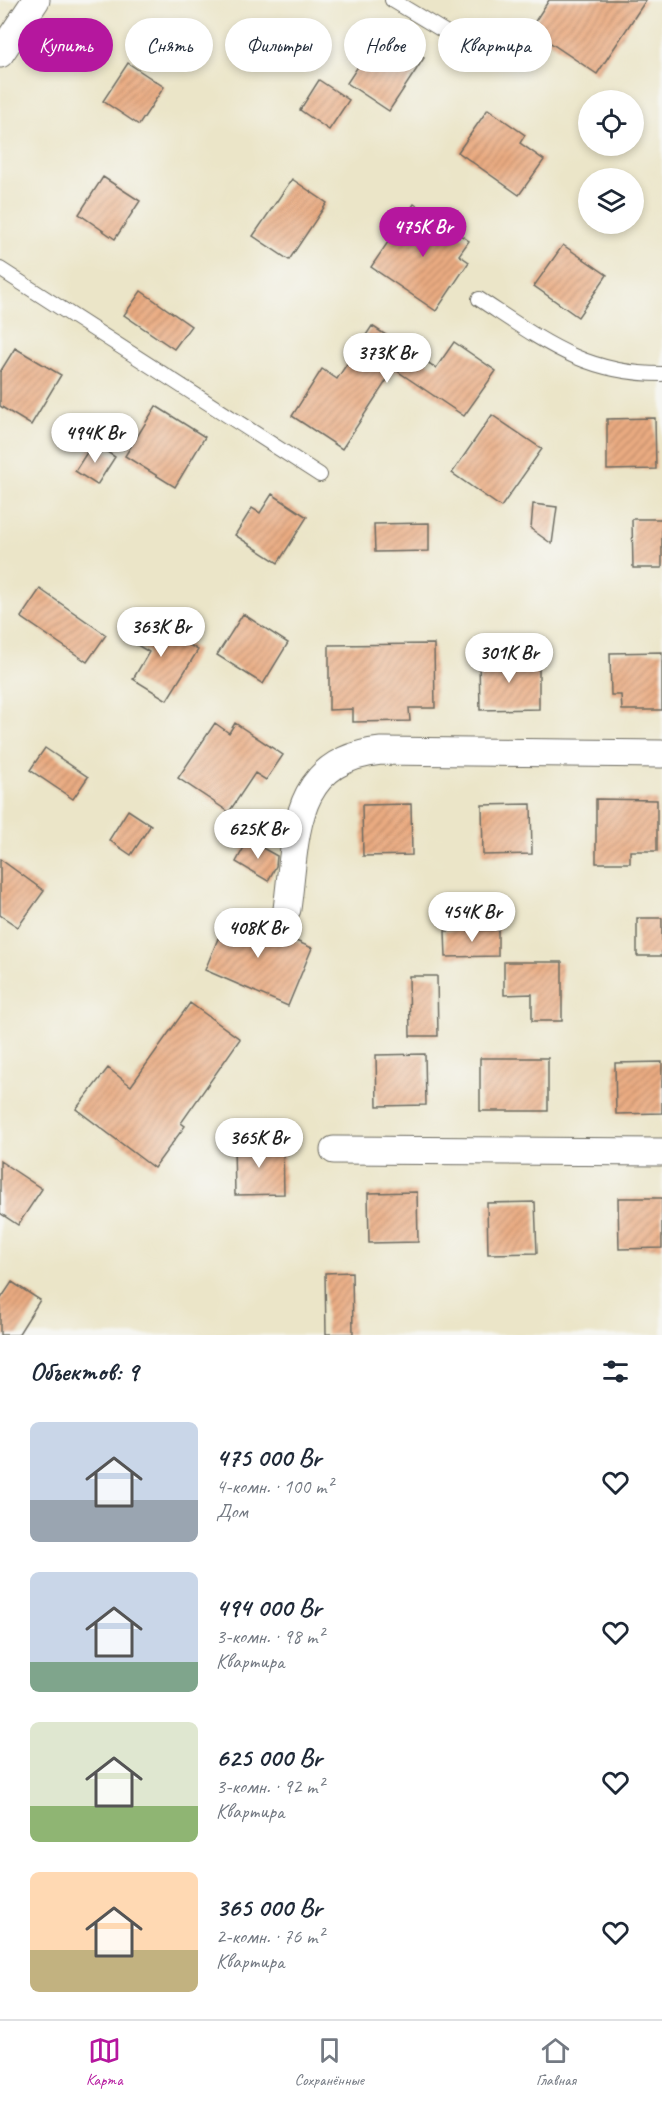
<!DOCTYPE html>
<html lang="ru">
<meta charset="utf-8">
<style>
:root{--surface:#fff;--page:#f6f6f7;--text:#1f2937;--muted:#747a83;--line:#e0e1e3;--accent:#b5179e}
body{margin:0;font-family:Caveat,sans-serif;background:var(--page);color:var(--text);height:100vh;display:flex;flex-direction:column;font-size:22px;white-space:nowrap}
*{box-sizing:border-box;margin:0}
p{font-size:20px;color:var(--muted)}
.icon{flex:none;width:33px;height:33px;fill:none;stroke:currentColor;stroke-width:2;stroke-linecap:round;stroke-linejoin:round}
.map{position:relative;height:1335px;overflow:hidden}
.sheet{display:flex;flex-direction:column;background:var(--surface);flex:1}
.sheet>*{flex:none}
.guide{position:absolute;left:18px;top:18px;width:627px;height:54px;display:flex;gap:12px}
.tools{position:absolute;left:578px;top:90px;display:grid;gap:12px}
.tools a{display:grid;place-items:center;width:66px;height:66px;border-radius:50%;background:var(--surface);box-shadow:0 3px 9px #0003;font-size:30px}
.price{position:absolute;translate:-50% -51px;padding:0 14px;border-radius:21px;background:#fff;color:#222;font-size:20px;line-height:39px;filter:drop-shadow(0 2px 3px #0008)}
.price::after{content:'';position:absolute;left:50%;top:36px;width:18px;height:14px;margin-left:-9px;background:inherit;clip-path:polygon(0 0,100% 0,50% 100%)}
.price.on{background:var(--accent);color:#fff}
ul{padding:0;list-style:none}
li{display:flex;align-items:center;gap:18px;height:150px;padding:0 30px}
li span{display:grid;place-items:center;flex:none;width:168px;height:120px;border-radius:9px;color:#555}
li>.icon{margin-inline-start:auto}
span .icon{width:72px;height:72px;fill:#fffc;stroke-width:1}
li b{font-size:26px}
h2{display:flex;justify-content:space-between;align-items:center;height:72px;padding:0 30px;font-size:26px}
.chip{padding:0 21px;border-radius:27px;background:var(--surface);box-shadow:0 3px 9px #0003;font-size:21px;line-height:54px}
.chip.on{background:var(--accent);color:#fff}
.dock{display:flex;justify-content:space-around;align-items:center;height:84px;border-top:2px solid var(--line);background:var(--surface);font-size:16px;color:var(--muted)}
.dock a{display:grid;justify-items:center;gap:3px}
.dock .on{color:var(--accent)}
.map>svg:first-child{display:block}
.building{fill:url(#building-hatch)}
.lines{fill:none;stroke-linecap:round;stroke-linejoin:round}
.lane-casing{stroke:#6e6c62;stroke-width:16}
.street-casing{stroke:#6e6c62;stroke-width:29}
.lane{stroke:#fff;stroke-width:14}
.street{stroke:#fff;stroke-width:27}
</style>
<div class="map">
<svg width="662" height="1335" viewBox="0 0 662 1335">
<defs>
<pattern id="building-hatch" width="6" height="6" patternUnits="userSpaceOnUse" patternTransform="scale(1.5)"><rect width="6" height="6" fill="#eaab81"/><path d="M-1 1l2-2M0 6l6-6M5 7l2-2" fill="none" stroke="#be8b6a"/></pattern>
</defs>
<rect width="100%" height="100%" fill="#f6f6f2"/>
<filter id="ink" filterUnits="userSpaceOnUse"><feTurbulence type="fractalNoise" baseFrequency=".0167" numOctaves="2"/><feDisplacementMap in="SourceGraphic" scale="12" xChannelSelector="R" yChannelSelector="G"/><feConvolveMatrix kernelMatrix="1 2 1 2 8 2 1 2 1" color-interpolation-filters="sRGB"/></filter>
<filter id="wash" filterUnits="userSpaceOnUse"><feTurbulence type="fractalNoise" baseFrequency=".008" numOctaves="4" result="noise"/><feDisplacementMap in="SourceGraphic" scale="24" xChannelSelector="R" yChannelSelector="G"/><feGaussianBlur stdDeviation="1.35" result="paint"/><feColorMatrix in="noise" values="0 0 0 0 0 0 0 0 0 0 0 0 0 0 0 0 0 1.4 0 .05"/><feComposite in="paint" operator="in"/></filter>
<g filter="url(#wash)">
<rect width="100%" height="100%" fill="#ebe5c8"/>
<g id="blocks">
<path class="building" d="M 549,0 L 646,0 L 597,74 L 530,29 Z
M 382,30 L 424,58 L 389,111 L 347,83 Z
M 128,63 L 164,87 L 139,125 L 103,101 Z
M 319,80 L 349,100 L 329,130 L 300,110 Z
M 488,109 L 525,135 L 520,143 L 544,160 L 519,195 L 458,152 Z
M 103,177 L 140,201 L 115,239 L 79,214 Z
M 292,179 L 327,203 L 289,260 L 253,236 Z
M 414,204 L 469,241 L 459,255 L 469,262 L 436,311 L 371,267 Z
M 563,245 L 607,275 L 578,317 L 534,286 Z
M 141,291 L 191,326 L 174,349 L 124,315 Z
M 372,326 L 436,368 L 454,342 L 496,371 L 464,416 L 394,369 L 342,449 L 292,416 L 322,369 L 337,379 Z
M 15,348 L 61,375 L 31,425 L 0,406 L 0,372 Z
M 156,406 L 205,437 L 175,487 L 125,456 Z
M 492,415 L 542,449 L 501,507 L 452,473 Z
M 655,418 L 656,469 L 607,470 L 607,419 Z
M 93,443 L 115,457 L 97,485 L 75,471 Z
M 272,494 L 307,517 L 278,563 L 235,535 L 252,508 L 260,513 Z
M 533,504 L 557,507 L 552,544 L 531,529 Z
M 632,519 L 662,519 L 662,568 L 633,568 Z
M 429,523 L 429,551 L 375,552 L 374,524 Z
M 40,589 L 106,635 L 87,662 L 21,617 Z
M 243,614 L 288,643 L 263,684 L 217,655 Z
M 143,617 L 198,650 L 167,700 L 133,679 L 149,652 L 129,640 Z
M 434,644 L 435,708 L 409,708 L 410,721 L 353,722 L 353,709 L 329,710 L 329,645 Z
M 662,652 L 662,710 L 622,710 L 621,695 L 611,695 L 610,653 Z
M 539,658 L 539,709 L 480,710 L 479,659 Z
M 215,723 L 229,733 L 235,723 L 283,755 L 266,780 L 255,773 L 229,812 L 178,778 Z
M 45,748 L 88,777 L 73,799 L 30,770 Z
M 596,799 L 657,800 L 657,851 L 630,851 L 630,863 L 596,863 Z
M 411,804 L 412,855 L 363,856 L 362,805 Z
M 531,804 L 532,854 L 483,855 L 482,805 Z
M 128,810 L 151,825 L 131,855 L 109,840 Z
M 248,840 L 277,856 L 276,866 L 268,881 L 236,862 Z
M 0,859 L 44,891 L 18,927 L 0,915 Z
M 229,912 L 312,948 L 288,1006 L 205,970 Z
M 637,918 L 662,918 L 662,956 L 637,956 Z
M 498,930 L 498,956 L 446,957 L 445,931 Z
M 504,962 L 562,962 L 562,1021 L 532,1021 L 532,994 L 504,995 Z
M 409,976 L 437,976 L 438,1036 L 410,1036 Z
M 190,1003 L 240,1039 L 181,1123 L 185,1126 L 154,1168 L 76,1109 L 108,1068 L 131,1086 Z
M 425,1054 L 426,1105 L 377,1106 L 376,1055 Z
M 480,1058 L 548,1058 L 548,1111 L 480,1111 Z
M 662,1062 L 662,1113 L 616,1114 L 615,1063 Z
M 283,1143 L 284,1194 L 235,1195 L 234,1144 Z
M 0,1161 L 42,1189 L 18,1225 L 0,1213 Z
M 417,1192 L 418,1242 L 369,1243 L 368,1193 Z
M 618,1198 L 662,1198 L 662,1248 L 619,1249 Z
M 535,1202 L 537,1253 L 488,1254 L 487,1203 Z
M 352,1272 L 353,1334 L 326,1334 L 325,1273 Z
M 12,1282 L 40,1300 L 18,1335 L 0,1335 L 0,1300 Z"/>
</g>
</g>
<g filter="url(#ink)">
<use href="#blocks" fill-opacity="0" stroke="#6e6c62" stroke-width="1.5"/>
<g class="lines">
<g class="lane-casing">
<path id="lane" d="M 392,0 L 447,33
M 0,269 L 320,475
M 479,299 C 542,340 584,374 662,374"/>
</g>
<g class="street-casing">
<path id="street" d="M 0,54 L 36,0
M 287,909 C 297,837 290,760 381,751 L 662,754
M 334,1150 L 662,1152"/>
</g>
<use href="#lane" class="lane"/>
<use href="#street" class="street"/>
</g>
</g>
</svg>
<div class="tools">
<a><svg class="icon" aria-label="locate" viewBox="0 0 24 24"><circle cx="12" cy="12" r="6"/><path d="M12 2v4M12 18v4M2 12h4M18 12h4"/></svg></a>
<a><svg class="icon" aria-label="layers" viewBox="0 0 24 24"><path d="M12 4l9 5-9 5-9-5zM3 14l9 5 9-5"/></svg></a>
</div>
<b class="price on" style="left:423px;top:258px">475K Br</b>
<b class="price" style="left:387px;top:384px">373K Br</b>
<b class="price" style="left:95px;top:464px">494K Br</b>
<b class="price" style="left:161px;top:658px">363K Br</b>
<b class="price" style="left:509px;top:684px">301K Br</b>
<b class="price" style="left:258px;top:860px">625K Br</b>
<b class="price" style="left:472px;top:943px">454K Br</b>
<b class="price" style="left:258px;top:959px">408K Br</b>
<b class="price" style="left:259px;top:1169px">365K Br</b>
<div class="guide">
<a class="chip on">Купить</a>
<a class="chip">Снять</a>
<a class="chip">Фильтры</a>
<a class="chip">Новое</a>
<a class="chip">Квартира</a>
</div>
</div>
<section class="sheet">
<h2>Объектов: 9<svg class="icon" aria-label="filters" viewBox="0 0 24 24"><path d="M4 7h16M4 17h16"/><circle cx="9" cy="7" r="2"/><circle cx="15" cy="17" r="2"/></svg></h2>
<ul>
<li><span style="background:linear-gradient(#c9d6e8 65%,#9aa5b1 0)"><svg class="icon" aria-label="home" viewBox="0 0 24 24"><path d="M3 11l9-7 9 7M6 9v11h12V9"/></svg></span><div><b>475 000 Br</b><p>4-комн. · 100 m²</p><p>Дом</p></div><svg class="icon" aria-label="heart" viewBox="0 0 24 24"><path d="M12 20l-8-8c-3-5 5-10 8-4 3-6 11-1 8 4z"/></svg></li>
<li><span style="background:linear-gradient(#c9d6e8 75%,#7fa58c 0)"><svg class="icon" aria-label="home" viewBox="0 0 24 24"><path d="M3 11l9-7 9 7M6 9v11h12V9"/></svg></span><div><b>494 000 Br</b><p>3-комн. · 98 m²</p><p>Квартира</p></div><svg class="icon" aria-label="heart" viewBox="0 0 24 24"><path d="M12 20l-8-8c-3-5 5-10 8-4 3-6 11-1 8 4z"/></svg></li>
<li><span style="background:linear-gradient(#dfe7d0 70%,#8fb573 0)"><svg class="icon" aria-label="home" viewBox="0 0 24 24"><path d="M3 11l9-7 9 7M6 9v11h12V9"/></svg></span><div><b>625 000 Br</b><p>3-комн. · 92 m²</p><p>Квартира</p></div><svg class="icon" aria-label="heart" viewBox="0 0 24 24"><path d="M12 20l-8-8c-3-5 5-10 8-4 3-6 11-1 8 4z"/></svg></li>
<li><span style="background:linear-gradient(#ffd9b3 65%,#c2b280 0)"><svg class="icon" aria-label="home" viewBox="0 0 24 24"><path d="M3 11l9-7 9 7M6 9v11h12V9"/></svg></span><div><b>365 000 Br</b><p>2-комн. · 76 m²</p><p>Квартира</p></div><svg class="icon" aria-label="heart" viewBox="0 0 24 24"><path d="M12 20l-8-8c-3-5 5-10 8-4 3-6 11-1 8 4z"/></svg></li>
</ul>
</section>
<nav class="dock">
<a class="on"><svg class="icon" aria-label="map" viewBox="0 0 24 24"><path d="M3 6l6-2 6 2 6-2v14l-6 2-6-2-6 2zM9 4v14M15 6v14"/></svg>Карта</a>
<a><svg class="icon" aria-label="saved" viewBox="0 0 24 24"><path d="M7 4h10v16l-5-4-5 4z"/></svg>Сохранённые</a>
<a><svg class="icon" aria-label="home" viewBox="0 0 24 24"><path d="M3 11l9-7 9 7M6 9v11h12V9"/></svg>Главная</a>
</nav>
